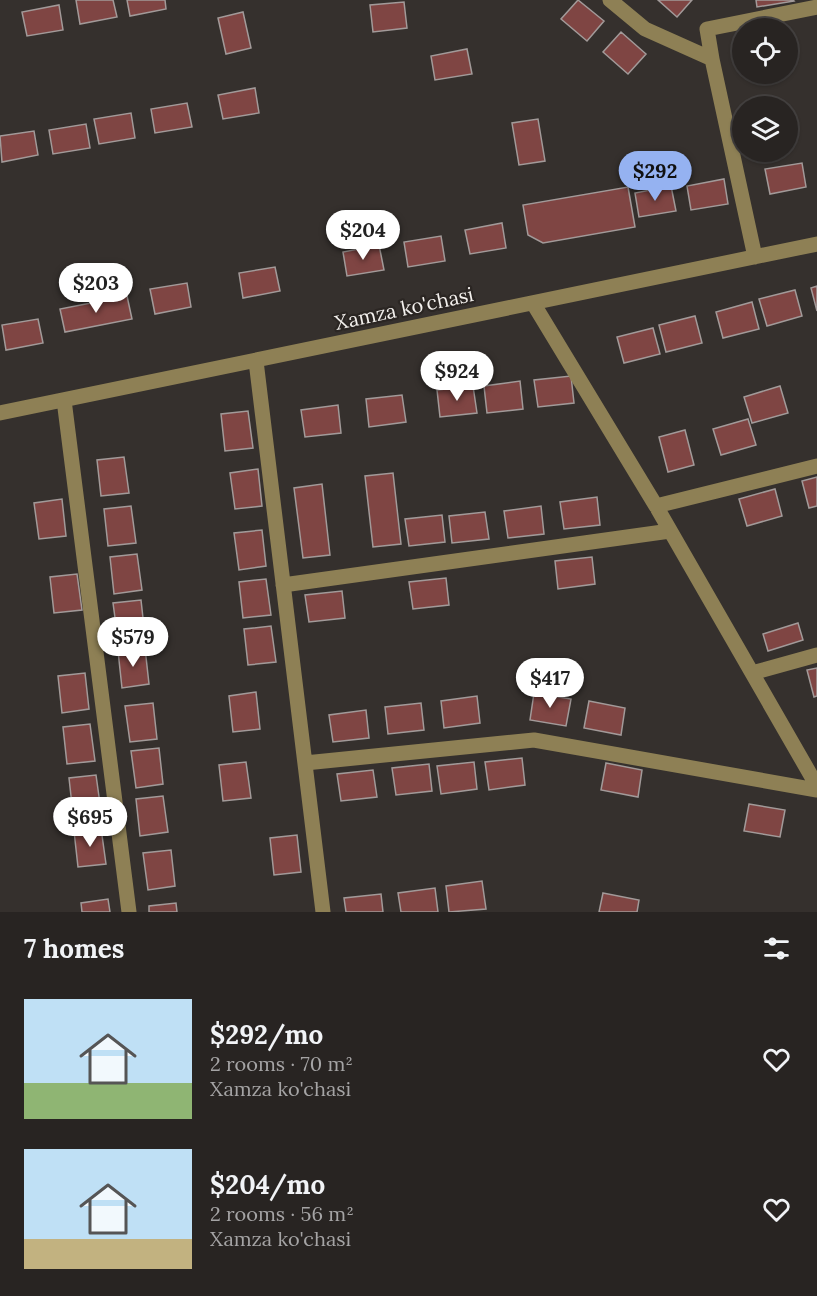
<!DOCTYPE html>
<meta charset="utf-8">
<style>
:root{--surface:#282422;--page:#34302f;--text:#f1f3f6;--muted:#a5a4a5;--line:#444140;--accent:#95b2f1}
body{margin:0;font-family:Lora,serif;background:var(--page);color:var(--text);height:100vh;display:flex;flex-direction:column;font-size:22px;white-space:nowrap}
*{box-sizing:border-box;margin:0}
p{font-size:20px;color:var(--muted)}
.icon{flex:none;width:33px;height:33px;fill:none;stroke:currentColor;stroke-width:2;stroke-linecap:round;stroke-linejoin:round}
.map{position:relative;height:912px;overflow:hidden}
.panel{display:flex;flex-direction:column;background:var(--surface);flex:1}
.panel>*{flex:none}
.controls{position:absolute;left:732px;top:18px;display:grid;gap:12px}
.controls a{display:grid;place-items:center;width:66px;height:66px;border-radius:50%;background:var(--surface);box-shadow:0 2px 4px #0004,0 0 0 2px var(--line);font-size:30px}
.price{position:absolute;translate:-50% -51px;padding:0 14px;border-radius:21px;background:#fff;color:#222;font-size:20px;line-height:39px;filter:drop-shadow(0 2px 3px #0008)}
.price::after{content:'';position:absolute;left:50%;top:36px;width:18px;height:14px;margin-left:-9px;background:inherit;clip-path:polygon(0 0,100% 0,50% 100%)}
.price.on{background:var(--accent);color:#111}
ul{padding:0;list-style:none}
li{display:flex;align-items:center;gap:18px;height:150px;padding:0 24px}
li span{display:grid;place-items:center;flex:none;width:168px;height:120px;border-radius:0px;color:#555}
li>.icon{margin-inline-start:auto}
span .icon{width:72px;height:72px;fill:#fffc;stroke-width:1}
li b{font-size:26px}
h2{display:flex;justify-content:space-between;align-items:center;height:72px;padding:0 24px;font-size:26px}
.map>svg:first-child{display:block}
.building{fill:#7f4543;stroke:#a29a99;stroke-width:1.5}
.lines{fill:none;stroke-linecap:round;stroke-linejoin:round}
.minor{stroke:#8e8055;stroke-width:15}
.labels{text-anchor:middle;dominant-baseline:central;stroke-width:4.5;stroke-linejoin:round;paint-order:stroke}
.street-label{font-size:20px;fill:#f3f0ed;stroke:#2b2623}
</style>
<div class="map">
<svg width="817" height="912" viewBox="0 0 817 912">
<rect width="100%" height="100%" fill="#35302d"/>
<path class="building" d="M 76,0 L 113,0 L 117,17 L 80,24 Z
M 127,0 L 165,0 L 166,9 L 130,16 Z
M 578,0 L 604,21 L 587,41 L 561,19 Z
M 658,0 L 692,0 L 677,17 Z
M 756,0 L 793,0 L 794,1 L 757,7 Z
M 404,2 L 407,28 L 373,32 L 370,5 Z
M 59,5 L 63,30 L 27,36 L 22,12 Z
M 243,12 L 251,48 L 226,54 L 218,18 Z
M 621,32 L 646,54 L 628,74 L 603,52 Z
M 742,42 L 742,68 L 740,68 L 736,43 Z
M 467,49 L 472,74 L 435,80 L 431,56 Z
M 255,88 L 259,113 L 223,119 L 218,95 Z
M 187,103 L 192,127 L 155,133 L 151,109 Z
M 131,113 L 135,138 L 99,144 L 94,119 Z
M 538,119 L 545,161 L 519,165 L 512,123 Z
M 86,124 L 90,148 L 53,154 L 49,130 Z
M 34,131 L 38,155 L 2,162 L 0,136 Z
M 802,163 L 806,187 L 770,194 L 765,169 Z
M 724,179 L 728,204 L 691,210 L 687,186 Z
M 671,186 L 676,211 L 639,217 L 635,193 Z
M 628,187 L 635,227 L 543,243 L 528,235 L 523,205 Z
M 502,223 L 506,248 L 470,254 L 465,230 Z
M 441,236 L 445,261 L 408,267 L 404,242 Z
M 379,245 L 384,270 L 347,276 L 343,252 Z
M 275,267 L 280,291 L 243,298 L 239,273 Z
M 187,283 L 191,307 L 155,314 L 150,289 Z
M 817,286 L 817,311 L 811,288 Z
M 795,290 L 802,316 L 767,326 L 759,299 Z
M 127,296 L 132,319 L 65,332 L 60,309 Z
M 752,302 L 759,329 L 723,338 L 716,312 Z
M 695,316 L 702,343 L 666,352 L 659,325 Z
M 38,319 L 43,343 L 6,350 L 2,325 Z
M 653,328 L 660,354 L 624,363 L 617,337 Z
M 571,376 L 574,403 L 538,407 L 534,380 Z
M 520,381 L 523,409 L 487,413 L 484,386 Z
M 473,386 L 477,413 L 440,417 L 437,390 Z
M 780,386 L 788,413 L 752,423 L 744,397 Z
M 402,395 L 406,422 L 369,427 L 366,399 Z
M 338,405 L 341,433 L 305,437 L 301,410 Z
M 248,411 L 253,448 L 225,451 L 221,414 Z
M 748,419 L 756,445 L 721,455 L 713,429 Z
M 685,430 L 694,465 L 668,472 L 659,437 Z
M 124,457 L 129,493 L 101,496 L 97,460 Z
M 258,469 L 262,506 L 235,509 L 230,473 Z
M 393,473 L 401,544 L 373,547 L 365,476 Z
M 817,477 L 817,506 L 809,508 L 802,481 Z
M 322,484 L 330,555 L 303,558 L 294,488 Z
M 775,489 L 782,516 L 747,526 L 739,499 Z
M 597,497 L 600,525 L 564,529 L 560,502 Z
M 62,499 L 66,536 L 39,539 L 34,503 Z
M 131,506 L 136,543 L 108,546 L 104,509 Z
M 541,506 L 544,534 L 508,538 L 504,511 Z
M 485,512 L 489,539 L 452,543 L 449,516 Z
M 442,515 L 445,542 L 409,546 L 405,519 Z
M 262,530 L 266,566 L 239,570 L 234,533 Z
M 137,554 L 142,590 L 114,594 L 110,557 Z
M 592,557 L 595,584 L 558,589 L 555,561 Z
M 77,574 L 82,610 L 54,613 L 50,577 Z
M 446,578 L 449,605 L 413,609 L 409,582 Z
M 266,579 L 271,615 L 243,618 L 239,582 Z
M 342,591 L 345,618 L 309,622 L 305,595 Z
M 141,600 L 145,636 L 118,640 L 113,603 Z
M 798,623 L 803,640 L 768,651 L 763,634 Z
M 271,626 L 276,662 L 248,665 L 244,629 Z
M 145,648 L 149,684 L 122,688 L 118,651 Z
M 817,668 L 817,696 L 814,697 L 807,670 Z
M 85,673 L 89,709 L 62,713 L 58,676 Z
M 256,692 L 260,729 L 233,732 L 229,696 Z
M 534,693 L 571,699 L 566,726 L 530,720 Z
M 477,696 L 480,723 L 444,728 L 441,701 Z
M 589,701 L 625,708 L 621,735 L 584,728 Z
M 153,703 L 157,739 L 130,742 L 125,706 Z
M 421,703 L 424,730 L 388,734 L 385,707 Z
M 366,710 L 369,738 L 333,742 L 329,715 Z
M 90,724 L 95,761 L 67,764 L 63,727 Z
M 159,748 L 163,784 L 136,788 L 131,751 Z
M 522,758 L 525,785 L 489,790 L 485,762 Z
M 246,762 L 251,798 L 223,801 L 219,765 Z
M 474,762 L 477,789 L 441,794 L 437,766 Z
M 606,763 L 642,770 L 638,797 L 601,790 Z
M 429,764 L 432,791 L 396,795 L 392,768 Z
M 373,770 L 377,797 L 341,801 L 337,774 Z
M 96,775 L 101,811 L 73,814 L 69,778 Z
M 163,796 L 168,832 L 140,836 L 136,799 Z
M 749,804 L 785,810 L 780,837 L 744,831 Z
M 101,828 L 106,864 L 78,867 L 74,831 Z
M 297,835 L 301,872 L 274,875 L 270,838 Z
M 171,850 L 175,886 L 148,890 L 143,853 Z
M 482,881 L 486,909 L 449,912 L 446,886 Z
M 435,888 L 438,912 L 401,912 L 398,893 Z
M 603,893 L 639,900 L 637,912 L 599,912 Z
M 381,894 L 383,912 L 346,912 L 344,898 Z
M 108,899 L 110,912 L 82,912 L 81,903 Z
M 176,903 L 177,912 L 149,912 L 149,906 Z"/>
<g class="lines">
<path class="minor" d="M 610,0 L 645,29 L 712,59 L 755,257
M 712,59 L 707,29 L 817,7
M 533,303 L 656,506 L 817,786
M 256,361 L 323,912
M 64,400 L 129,912
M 0,413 L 817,244
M 656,506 L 817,466
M 283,585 L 670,531
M 752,673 L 817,655
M 305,763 L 534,740 L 817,790"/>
</g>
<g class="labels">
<g class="street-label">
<text transform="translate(404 308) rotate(-12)">Xamza ko'chasi</text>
</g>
</g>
</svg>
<div class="controls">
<a><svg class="icon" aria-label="locate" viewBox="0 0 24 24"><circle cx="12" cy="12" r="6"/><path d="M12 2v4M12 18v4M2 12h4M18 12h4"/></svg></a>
<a><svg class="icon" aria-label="layers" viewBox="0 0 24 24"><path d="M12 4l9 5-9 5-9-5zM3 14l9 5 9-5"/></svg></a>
</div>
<b class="price on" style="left:655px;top:202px">$292</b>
<b class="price" style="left:363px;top:261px">$204</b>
<b class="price" style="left:96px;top:314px">$203</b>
<b class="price" style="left:457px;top:402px">$924</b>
<b class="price" style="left:133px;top:668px">$579</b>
<b class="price" style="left:550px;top:709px">$417</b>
<b class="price" style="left:90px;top:848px">$695</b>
</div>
<section class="panel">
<h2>7 homes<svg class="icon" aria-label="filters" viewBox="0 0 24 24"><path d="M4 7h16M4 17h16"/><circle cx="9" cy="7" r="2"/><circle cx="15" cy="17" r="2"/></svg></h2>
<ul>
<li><span style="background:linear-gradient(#bfe0f5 70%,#8fb573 0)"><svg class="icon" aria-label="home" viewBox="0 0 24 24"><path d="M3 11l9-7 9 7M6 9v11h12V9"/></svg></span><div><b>$292/mo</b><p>2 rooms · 70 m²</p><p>Xamza ko'chasi</p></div><svg class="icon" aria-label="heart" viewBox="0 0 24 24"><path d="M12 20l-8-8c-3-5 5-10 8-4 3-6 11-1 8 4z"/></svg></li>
<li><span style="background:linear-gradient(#bfe0f5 75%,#c2b280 0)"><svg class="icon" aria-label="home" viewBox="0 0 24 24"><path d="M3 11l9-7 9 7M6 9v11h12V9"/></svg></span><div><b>$204/mo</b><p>2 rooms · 56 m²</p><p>Xamza ko'chasi</p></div><svg class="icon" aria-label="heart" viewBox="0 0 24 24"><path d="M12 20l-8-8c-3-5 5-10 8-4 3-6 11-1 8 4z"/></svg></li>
</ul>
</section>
